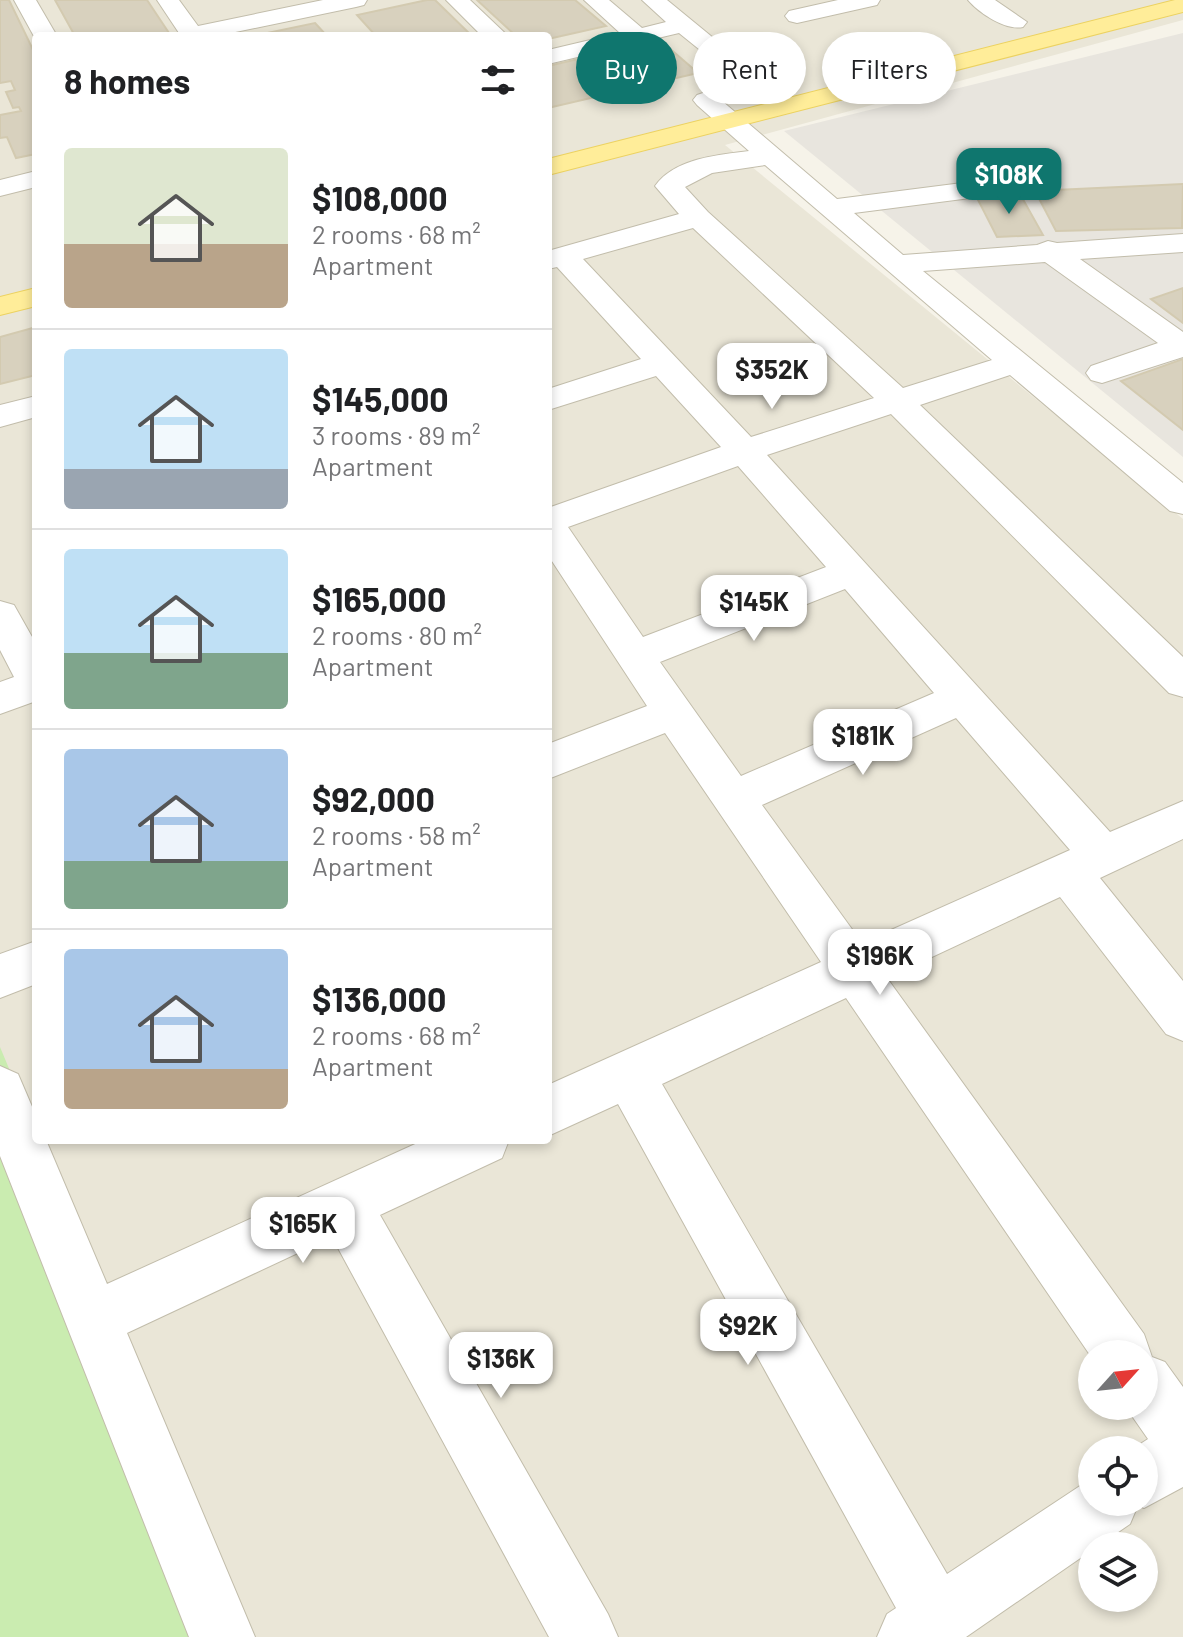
<!DOCTYPE html>
<meta charset="utf-8">
<style>
:root{--surface:#fff;--page:#f6f6f6;--text:#202124;--muted:#757577;--line:#e0e0e0;--accent:#0f766e}
body{margin:0;font-family:Barlow,sans-serif;background:var(--page);color:var(--text);height:100vh;display:flex;flex-direction:column;font-size:30px;white-space:nowrap}
*{box-sizing:border-box;margin:0}
p{font-size:26px;color:var(--muted)}
.icon{flex:none;width:44px;height:44px;fill:none;stroke:currentColor;stroke-width:2;stroke-linecap:round;stroke-linejoin:round}
.map{position:relative;flex:1;overflow:hidden}
.details{position:absolute;left:32px;top:32px;width:520px;height:1112px;display:flex;flex-direction:column;background:var(--surface);border-radius:8px;box-shadow:0 4px 12px #0003}
.details>*{flex:none}
.banner{position:absolute;left:576px;top:32px;width:486px;height:72px;display:flex;gap:16px}
.needle{width:52px;rotate:63deg}
.fabs{position:absolute;left:1078px;top:1340px;display:grid;gap:16px}
.fabs a{display:grid;place-items:center;width:80px;height:80px;border-radius:50%;background:var(--surface);box-shadow:0 4px 12px #0003;font-size:40px}
.price{position:absolute;translate:-50% -68px;padding:0 18px;border-radius:16px;background:#fff;color:#222;font-size:26px;line-height:52px;filter:drop-shadow(0 2px 4px #0008)}
.price::after{content:'';position:absolute;left:50%;top:48px;width:24px;height:18px;margin-left:-12px;background:inherit;clip-path:polygon(0 0,100% 0,50% 100%)}
.price.active{background:var(--accent);color:#fff}
ul{padding:0;list-style:none}
li{display:flex;align-items:center;gap:24px;height:200px;padding:0 32px}
li+li{border-top:2px solid var(--line)}
li span{display:grid;place-items:center;flex:none;width:224px;height:160px;border-radius:8px;color:#555}
li>.icon{margin-inline-start:auto}
span .icon{width:96px;height:96px;fill:#fffc;stroke-width:1}
li b{font-size:34px}
h2{display:flex;justify-content:space-between;align-items:center;height:96px;padding:0 32px;font-size:34px}
.pill{padding:0 28px;border-radius:36px;background:var(--surface);box-shadow:0 4px 12px #0003;font-size:28px;line-height:72px}
.pill.active{background:var(--accent);color:#fff}
.map>svg:first-child{display:block}
.residential{fill:#eae6d7;fill-rule:evenodd}
.industrial{fill:#e8e5de}
.green{fill:#caecb0}
.building{fill:#d8d1be;stroke:#d3cab0;stroke-width:2}
.lines{fill:none;stroke-linecap:round;stroke-linejoin:round}
.minor-casing{stroke:#c2bdab;stroke-width:2}
.major-casing{stroke:#ecd261;stroke-width:2}
.minor{fill:#fff;fill-rule:evenodd}
.major{fill:#ffed99;fill-rule:evenodd}
</style>
<div class="map">
<svg width="1183" height="1637" viewBox="0 0 1183 1637">
<rect width="100%" height="100%" fill="#f6f3e9"/>
<path class="residential" d="M 0,0 L 1183,0 L 1183,20 L 725,145 L 1183,519 L 1183,1637 L 0,1637 ZM 36,36 L 548,36 L 548,1140 L 36,1140 ZM 1092,1354 L 1144,1354 L 1144,1406 L 1092,1406 ZM 1092,1450 L 1144,1450 L 1144,1502 L 1092,1502 ZM 1092,1546 L 1144,1546 L 1144,1598 L 1092,1598 Z"/>
<path class="industrial" d="M 1183,33 L 1183,457 L 784,131 Z"/>
<path class="green" d="M 0,1047 L 36,1133 L 36,1140 L 254,1637 L 0,1637 Z"/>
<path class="building" d="M 0,0 L 9,0 L 36,56 L 36,154 L 16,158 L 7,137 L 0,138 L 0,115 L 21,111 L 19,107 L 13,108 L 6,92 L 15,90 L 11,81 L 0,83 Z
M 55,0 L 147,0 L 171,36 L 75,36 Z
M 427,0 L 435,0 L 472,36 L 376,36 L 357,15 Z
M 477,0 L 575,0 L 606,26 L 548,39 L 548,36 L 516,36 Z
M 315,23 L 327,36 L 253,36 Z
M 660,40 L 698,73 L 548,108 L 548,66 Z
M 1183,184 L 1182,228 L 1056,231 L 1035,191 Z
M 1020,194 L 1043,235 L 997,237 L 976,196 Z
M 1183,288 L 1183,323 L 1151,299 Z
M 36,327 L 36,375 L 0,384 L 0,337 Z
M 1183,359 L 1183,430 L 1121,381 Z"/>
<g class="lines">
<g class="minor-casing">
<path id="minor" d="M 14,0 L 36,0 L 57,36 L 36,36 L 36,40 Z
M 157,0 L 179,0 L 198,26 L 323,0 L 367,0 L 364,5 L 356,7 L 216,36 L 181,36 Z
M 446,0 L 470,0 L 508,36 L 482,36 Z
M 584,0 L 609,0 L 642,28 L 666,22 L 642,0 L 667,0 L 773,87 L 770,92 L 752,92 L 679,33 L 548,64 L 548,50 L 620,33 Z
M 838,0 L 880,0 L 877,5 L 797,23 L 789,21 L 785,16 L 789,11 Z
M 968,0 L 995,0 L 1027,22 L 1023,27 C 1006,31 979,13 968,0 Z
M 706,92 L 715,95 L 837,199 L 1017,176 L 1027,178 L 1031,184 L 1027,190 L 1017,192 L 854,213 L 903,255 L 1037,245 L 1048,241 L 1057,243 L 1183,234 L 1183,252 L 1080,259 L 1183,332 L 1183,357 L 1102,383 L 1091,380 L 1086,373 L 1091,366 L 1158,343 L 1045,262 L 923,271 L 1183,483 L 1183,514 L 1170,511 L 1010,375 L 920,405 L 1183,657 L 1183,697 L 1169,693 L 891,414 L 767,455 L 1110,832 L 1183,801 L 1183,839 L 1100,878 L 1183,981 L 1183,1041 L 1166,1034 L 1060,897 L 887,978 L 1144,1334 L 1152,1357 L 1165,1362 L 1183,1387 L 1183,1487 L 1144,1508 L 1138,1505 L 1130,1524 L 1098,1546 L 1092,1546 L 1092,1550 L 966,1637 L 877,1637 L 887,1614 L 896,1608 L 618,1104 L 548,1136 L 548,1085 L 821,962 L 665,733 L 548,779 L 548,744 L 647,706 L 548,555 L 548,508 L 721,447 L 656,376 L 548,410 L 548,389 L 641,359 L 557,267 L 548,269 L 548,251 L 679,214 L 655,186 C 675,158 718,155 749,151 L 697,105 L 693,100 L 697,95 ZM 765,165 L 992,360 L 903,388 L 708,212 L 685,187 L 712,173 ZM 693,228 L 874,398 L 751,437 L 583,259 ZM 738,466 L 826,567 L 643,637 L 568,527 ZM 845,589 L 934,693 L 741,776 L 660,662 ZM 956,718 L 1070,850 L 862,943 L 762,805 ZM 846,998 L 1092,1358 L 1092,1354 L 1144,1354 L 1144,1406 L 1125,1406 L 1148,1439 L 1131,1450 L 1144,1450 L 1144,1502 L 1092,1502 L 1092,1478 L 947,1574 L 662,1084 Z
M 36,171 L 36,187 L 0,196 L 0,180 Z
M 36,396 L 36,417 L 0,427 L 0,405 Z
M 0,601 L 14,605 L 36,644 L 36,701 L 0,714 L 0,682 L 14,677 L 0,650 Z
M 36,941 L 36,984 L 0,998 L 0,954 Z
M 0,1066 L 18,1074 L 36,1116 L 36,1140 L 46,1140 L 107,1284 L 424,1140 L 509,1140 L 502,1158 L 380,1215 L 608,1614 L 618,1637 L 549,1637 L 332,1237 L 127,1333 L 255,1637 L 189,1637 L 0,1156 Z"/>
</g>
<g class="major-casing">
<path id="major" d="M 1175,0 L 1183,0 L 1183,12 L 548,175 L 548,159 Z
M 36,288 L 36,306 L 0,315 L 0,297 Z"/>
</g>
<use href="#minor" class="minor"/>
<use href="#major" class="major"/>
</g>
</svg>
<div class="fabs">
<a><svg class="needle" viewBox="-14 -14 28 28"><path d="M0-13l5 13h-10z" fill="#e53935"/><path d="M0 13l5-13h-10z" fill="#757577"/></svg></a>
<a><svg class="icon" aria-label="locate" viewBox="0 0 24 24"><circle cx="12" cy="12" r="6"/><path d="M12 2v4M12 18v4M2 12h4M18 12h4"/></svg></a>
<a><svg class="icon" aria-label="layers" viewBox="0 0 24 24"><path d="M12 4l9 5-9 5-9-5zM3 14l9 5 9-5"/></svg></a>
</div>
<b class="price active" style="left:1009px;top:216px">$108K</b>
<b class="price" style="left:772px;top:411px">$352K</b>
<b class="price" style="left:754px;top:643px">$145K</b>
<b class="price" style="left:863px;top:777px">$181K</b>
<b class="price" style="left:880px;top:997px">$196K</b>
<b class="price" style="left:303px;top:1265px">$165K</b>
<b class="price" style="left:748px;top:1367px">$92K</b>
<b class="price" style="left:501px;top:1400px">$136K</b>
<div class="banner">
<a class="pill active">Buy</a>
<a class="pill">Rent</a>
<a class="pill">Filters</a>
</div>
<section class="details">
<h2>8 homes<svg class="icon" aria-label="filters" viewBox="0 0 24 24"><path d="M4 7h16M4 17h16"/><circle cx="9" cy="7" r="2"/><circle cx="15" cy="17" r="2"/></svg></h2>
<ul>
<li><span style="background:linear-gradient(#dfe7d0 60%,#b9a48a 0)"><svg class="icon" aria-label="home" viewBox="0 0 24 24"><path d="M3 11l9-7 9 7M6 9v11h12V9"/></svg></span><div><b>$108,000</b><p>2 rooms · 68 m²</p><p>Apartment</p></div></li>
<li><span style="background:linear-gradient(#bfe0f5 75%,#9aa5b1 0)"><svg class="icon" aria-label="home" viewBox="0 0 24 24"><path d="M3 11l9-7 9 7M6 9v11h12V9"/></svg></span><div><b>$145,000</b><p>3 rooms · 89 m²</p><p>Apartment</p></div></li>
<li><span style="background:linear-gradient(#bfe0f5 65%,#7fa58c 0)"><svg class="icon" aria-label="home" viewBox="0 0 24 24"><path d="M3 11l9-7 9 7M6 9v11h12V9"/></svg></span><div><b>$165,000</b><p>2 rooms · 80 m²</p><p>Apartment</p></div></li>
<li><span style="background:linear-gradient(#a9c7e8 70%,#7fa58c 0)"><svg class="icon" aria-label="home" viewBox="0 0 24 24"><path d="M3 11l9-7 9 7M6 9v11h12V9"/></svg></span><div><b>$92,000</b><p>2 rooms · 58 m²</p><p>Apartment</p></div></li>
<li><span style="background:linear-gradient(#a9c7e8 75%,#b9a48a 0)"><svg class="icon" aria-label="home" viewBox="0 0 24 24"><path d="M3 11l9-7 9 7M6 9v11h12V9"/></svg></span><div><b>$136,000</b><p>2 rooms · 68 m²</p><p>Apartment</p></div></li>
</ul>
</section>
</div>
